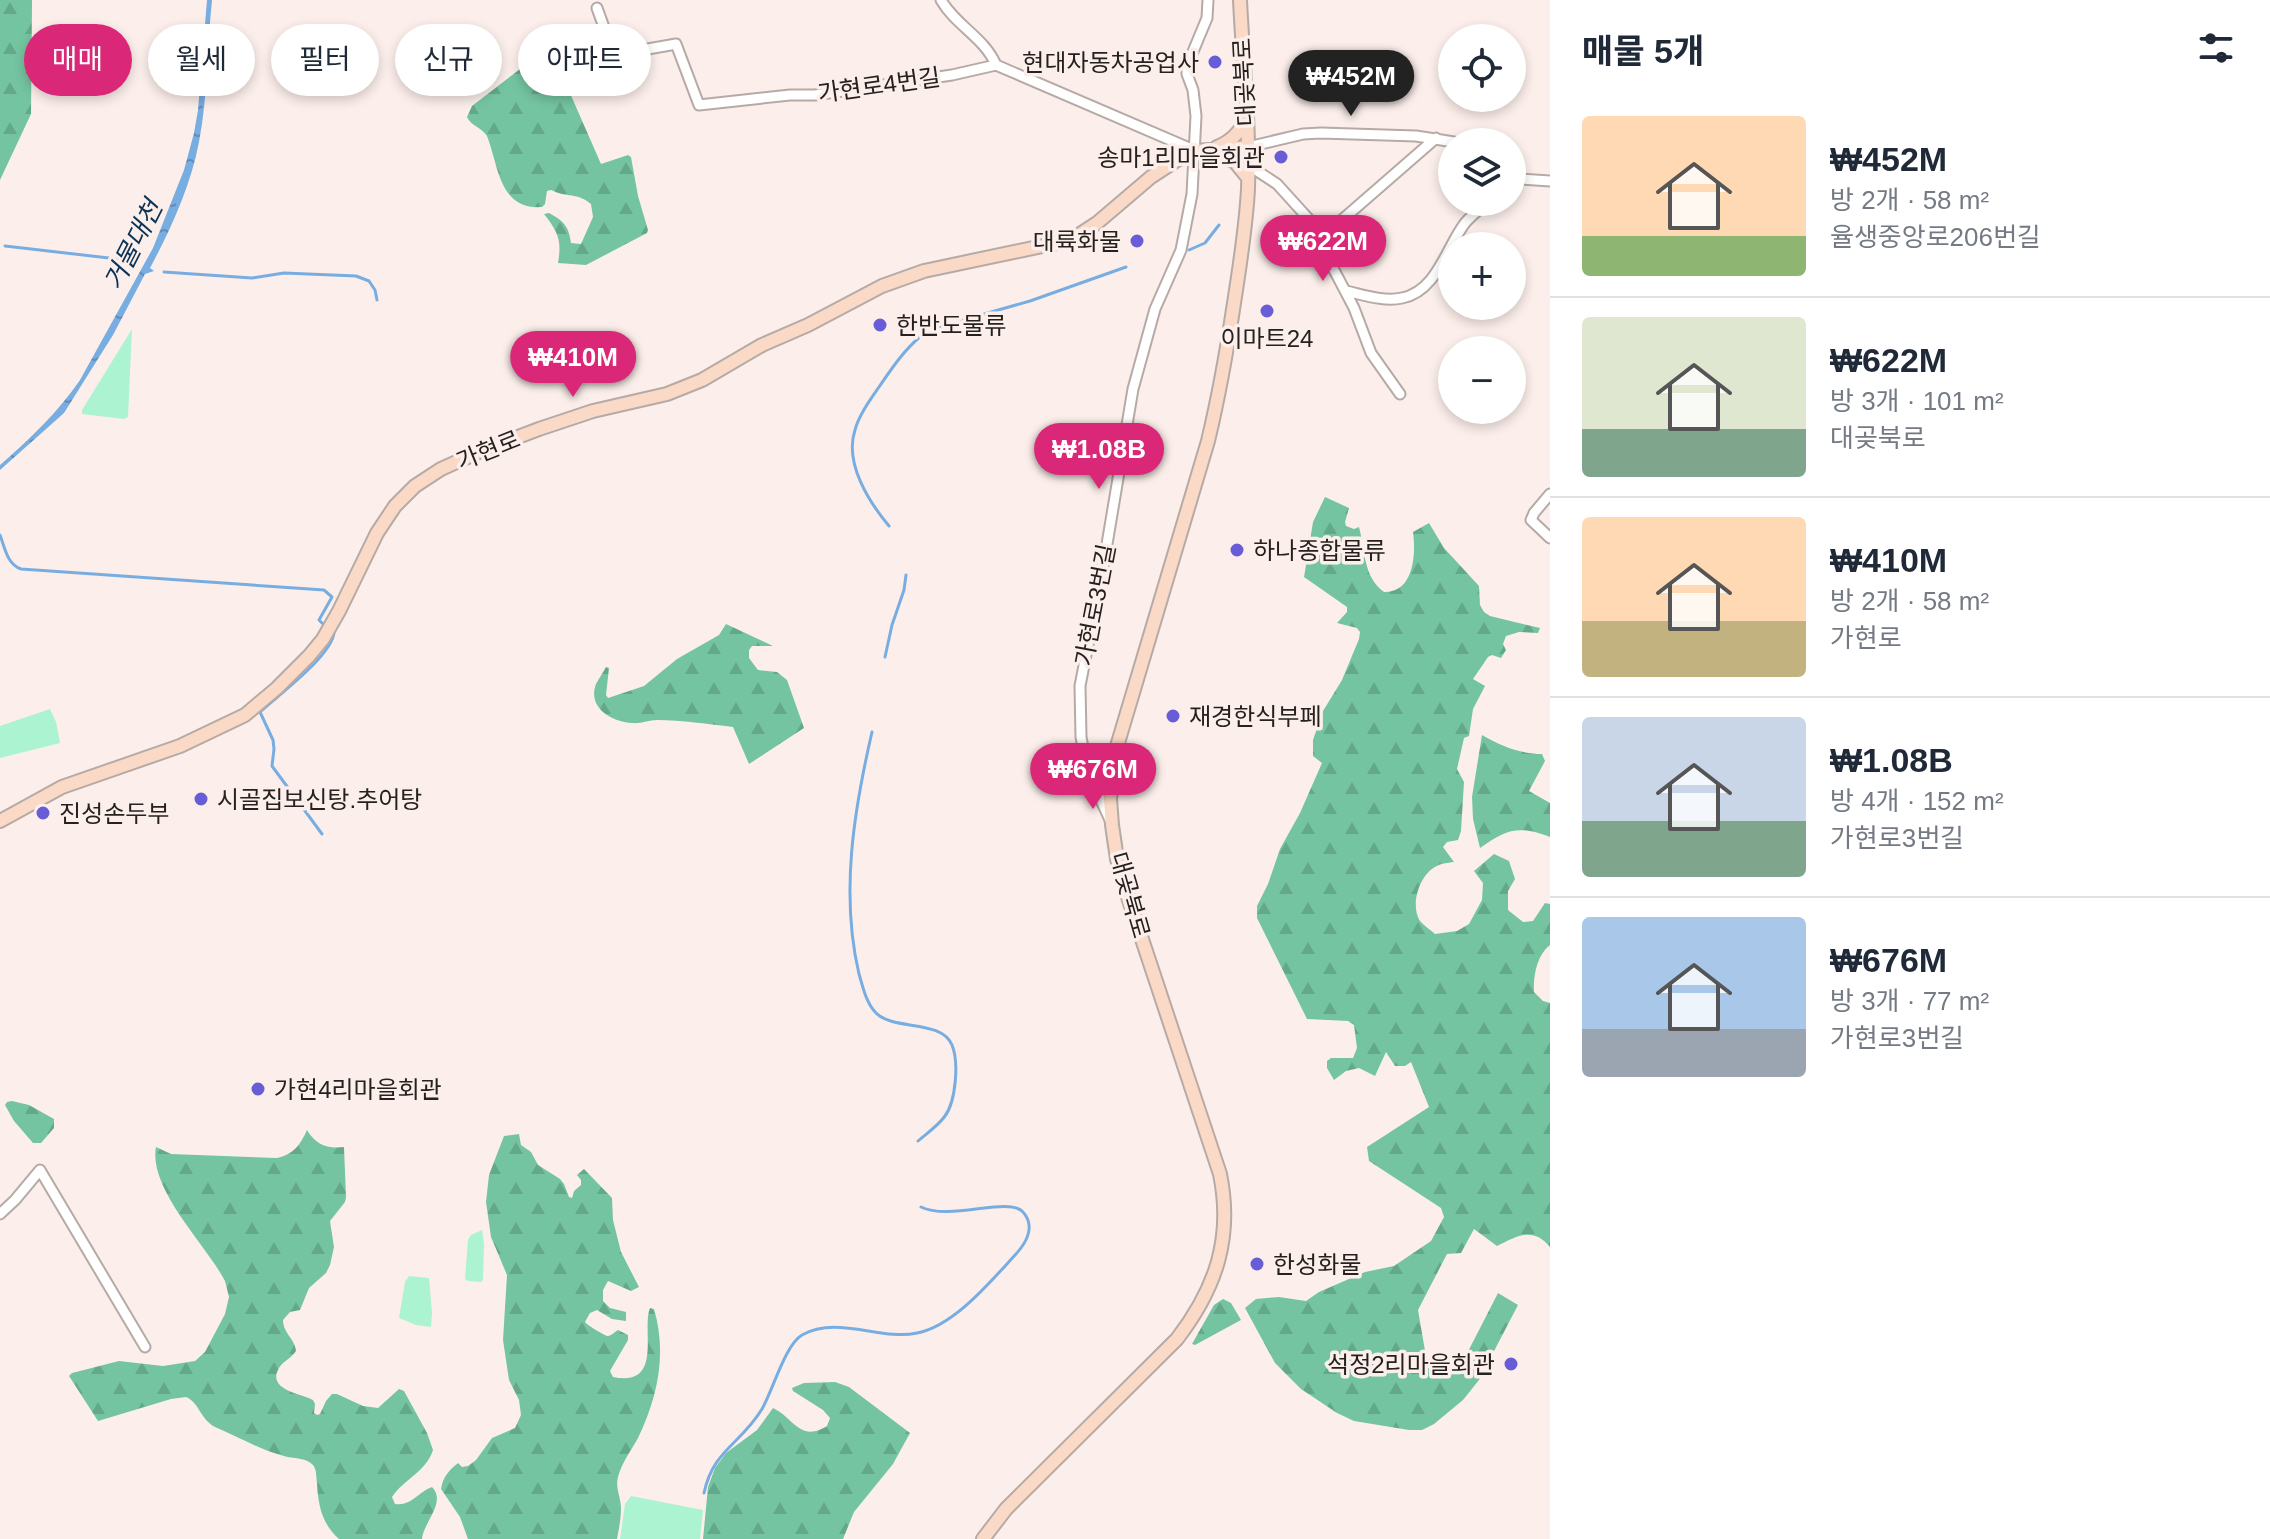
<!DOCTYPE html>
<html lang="ko">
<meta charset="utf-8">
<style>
:root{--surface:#fff;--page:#f6f6f7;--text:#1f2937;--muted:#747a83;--line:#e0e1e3;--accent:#db2777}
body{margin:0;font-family:Arial,"Noto Sans KR",sans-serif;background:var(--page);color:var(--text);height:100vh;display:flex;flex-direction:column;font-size:30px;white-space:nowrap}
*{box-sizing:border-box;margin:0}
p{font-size:26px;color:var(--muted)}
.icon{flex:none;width:44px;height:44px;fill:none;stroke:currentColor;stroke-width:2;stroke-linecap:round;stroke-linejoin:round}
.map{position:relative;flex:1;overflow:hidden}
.details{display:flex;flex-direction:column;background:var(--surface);width:720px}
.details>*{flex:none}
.hud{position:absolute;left:24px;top:24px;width:760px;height:72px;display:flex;gap:16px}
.controls{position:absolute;left:1438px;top:24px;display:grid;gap:16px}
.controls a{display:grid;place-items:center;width:88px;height:88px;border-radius:50%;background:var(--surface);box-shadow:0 4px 12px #0003;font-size:40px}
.price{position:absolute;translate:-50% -68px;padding:0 18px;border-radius:28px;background:var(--accent);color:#fff;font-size:26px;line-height:52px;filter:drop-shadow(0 2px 4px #0008)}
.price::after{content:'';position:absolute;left:50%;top:48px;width:24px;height:18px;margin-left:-12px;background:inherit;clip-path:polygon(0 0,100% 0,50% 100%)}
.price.current{background:#222;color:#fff}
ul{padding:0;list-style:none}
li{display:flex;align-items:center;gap:24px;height:200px;padding:0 32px}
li+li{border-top:2px solid var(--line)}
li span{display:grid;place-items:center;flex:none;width:224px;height:160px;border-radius:8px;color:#555}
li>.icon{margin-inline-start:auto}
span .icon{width:96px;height:96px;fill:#fffc;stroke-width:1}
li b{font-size:34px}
h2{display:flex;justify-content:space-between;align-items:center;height:96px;padding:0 32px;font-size:34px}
.pill{padding:0 28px;border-radius:36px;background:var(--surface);box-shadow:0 4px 12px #0003;font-size:28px;line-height:72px}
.pill.current{background:var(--accent);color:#fff}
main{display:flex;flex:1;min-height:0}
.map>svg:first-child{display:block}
.green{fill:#abf3d1}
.forest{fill:url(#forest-firs)}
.water{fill:url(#water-ripples)}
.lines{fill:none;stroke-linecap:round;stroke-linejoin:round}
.stream{stroke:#78ade2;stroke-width:3}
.street-casing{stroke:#b6aaa6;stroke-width:13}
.secondary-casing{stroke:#b6aaa6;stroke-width:16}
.street{stroke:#fff;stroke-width:9}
.secondary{stroke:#fad9c6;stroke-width:12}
.poi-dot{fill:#685dd6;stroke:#fcefeb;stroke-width:3}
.labels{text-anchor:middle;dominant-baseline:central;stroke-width:7;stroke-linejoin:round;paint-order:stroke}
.poi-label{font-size:24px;fill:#25211f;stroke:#fcefeb;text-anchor:start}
.street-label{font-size:24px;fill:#25211f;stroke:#fcefeb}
.water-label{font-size:26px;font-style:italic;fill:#0b3356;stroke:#fcefeb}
</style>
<main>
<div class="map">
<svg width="1550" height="1539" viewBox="0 0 1550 1539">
<defs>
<pattern id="forest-firs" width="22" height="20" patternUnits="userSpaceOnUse" patternTransform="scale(2)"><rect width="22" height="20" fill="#74c4a1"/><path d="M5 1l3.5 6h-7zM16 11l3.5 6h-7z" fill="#64a88a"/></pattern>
<pattern id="water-ripples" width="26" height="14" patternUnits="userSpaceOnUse" patternTransform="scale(2)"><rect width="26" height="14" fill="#78ade2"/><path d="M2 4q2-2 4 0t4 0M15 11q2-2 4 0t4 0" fill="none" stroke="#628cb7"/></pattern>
</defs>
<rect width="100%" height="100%" fill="#fcefeb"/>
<path class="green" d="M 132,329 L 128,417 L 124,419 L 82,414 L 82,410 Z
M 50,709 L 56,722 L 60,743 L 0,758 L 0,726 Z
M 482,1230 L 484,1244 L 483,1280 L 481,1282 L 468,1281 L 465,1279 L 468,1240 L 471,1235 Z
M 409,1276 L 429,1278 L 432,1313 L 431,1327 L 416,1325 L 399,1318 L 405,1282 Z
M 631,1496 L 703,1510 L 700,1539 L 620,1539 L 625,1504 Z"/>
<path class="forest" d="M 0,0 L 32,0 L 32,6 L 31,114 L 0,180 Z
M 553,39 L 566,84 L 601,164 L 628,155 L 631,157 L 638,196 L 648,230 L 647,233 L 586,265 L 558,263 C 562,240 558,232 544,214 L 549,213 C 564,221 569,227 571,243 L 581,244 L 593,217 L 591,204 C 577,192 567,198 551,190 L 547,191 L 545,204 L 542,207 C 499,210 499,167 487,136 C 482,128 470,125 467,117 L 472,106 L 524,66 Z
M 1325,497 L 1349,508 L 1345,522 L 1346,526 L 1354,529 L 1359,527 C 1365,549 1363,577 1384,592 C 1414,593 1416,554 1413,532 L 1429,523 L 1444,548 L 1479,586 L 1480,605 L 1484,612 L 1490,616 L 1540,628 L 1538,633 L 1519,632 L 1506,636 L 1503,644 L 1506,650 L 1501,658 L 1492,655 L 1488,657 L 1473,679 L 1485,686 L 1473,709 L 1469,736 L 1464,738 L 1457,769 L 1464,782 L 1461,831 L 1458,840 L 1447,842 L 1443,847 L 1454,862 C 1447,863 1441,863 1435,867 C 1419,876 1410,905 1420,921 C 1424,926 1431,930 1435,934 L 1457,931 L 1469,924 L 1482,900 L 1483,883 L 1474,871 L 1494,854 L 1509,861 L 1515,879 L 1508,891 L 1508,910 L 1523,922 L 1533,921 L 1545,903 L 1550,904 L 1550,945 C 1537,955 1533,976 1534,992 L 1543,1001 L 1550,1003 L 1550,1247 C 1533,1226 1517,1236 1497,1246 L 1474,1229 L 1461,1253 L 1447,1254 L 1418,1310 L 1428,1368 L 1458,1371 L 1498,1293 L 1518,1305 L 1479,1380 L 1463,1400 L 1434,1424 L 1422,1430 L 1409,1430 L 1354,1421 L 1337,1413 L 1301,1389 L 1275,1363 L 1245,1308 L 1256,1299 L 1279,1297 L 1306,1301 L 1319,1292 L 1365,1272 L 1394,1266 L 1431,1241 L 1444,1217 L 1441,1208 L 1369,1161 L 1367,1147 L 1429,1107 L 1411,1062 L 1405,1066 L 1395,1066 L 1386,1052 L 1375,1076 L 1359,1068 L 1346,1071 L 1334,1080 L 1327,1068 L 1327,1061 L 1331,1058 L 1353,1058 L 1357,1048 L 1354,1025 L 1348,1021 L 1307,1019 L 1257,918 L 1257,906 L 1268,884 L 1280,849 L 1300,813 L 1322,763 L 1313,756 L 1313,740 L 1323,711 L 1342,680 L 1359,639 L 1360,632 L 1357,628 L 1337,623 L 1347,612 L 1347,607 L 1304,577 L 1313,522 Z
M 726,624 L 773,646 L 752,646 L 749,650 L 749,658 L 758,670 L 777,672 L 787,680 L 804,728 L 749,764 L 733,727 C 708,724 682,720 657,720 C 649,720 641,724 632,723 C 612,722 587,708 596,684 C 599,678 603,673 606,667 L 609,668 L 606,695 L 608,698 L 644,686 L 677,659 L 719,635 Z
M 1482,735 C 1501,746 1520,754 1542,754 L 1545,761 L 1529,791 L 1550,803 L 1550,837 C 1518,825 1507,829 1480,848 L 1473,819 L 1472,797 Z
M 12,1101 L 29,1105 L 54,1119 L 54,1128 L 41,1143 L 33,1143 L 14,1121 L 5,1105 L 7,1102 Z
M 307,1130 C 316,1145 327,1149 344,1147 L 346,1197 L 345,1202 L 330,1221 L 334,1247 L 330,1265 L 326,1273 L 309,1288 L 300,1310 L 290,1312 L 283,1320 C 283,1333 295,1339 296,1351 C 291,1359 281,1362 278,1370 C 268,1390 302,1394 313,1400 L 315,1404 L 314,1413 L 317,1415 L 320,1414 L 326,1401 L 332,1394 L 337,1394 L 363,1406 L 378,1408 L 399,1389 L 404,1391 L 427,1433 L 433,1450 C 426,1472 404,1479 392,1497 L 395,1504 C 412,1506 418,1492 432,1487 C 447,1502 423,1523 422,1539 L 339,1539 C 322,1524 318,1505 317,1483 C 316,1477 317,1470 313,1465 C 306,1457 293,1459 284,1456 C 260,1450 237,1436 215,1427 C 200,1419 199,1402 186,1397 L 171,1399 L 98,1421 L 69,1376 L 72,1373 L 119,1361 L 163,1366 L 195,1361 L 205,1352 L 225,1314 L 229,1297 L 225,1281 C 207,1246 148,1189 156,1147 L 171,1154 L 277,1158 C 293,1155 301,1144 307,1130 Z
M 519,1134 L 521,1145 L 531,1152 L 538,1165 L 560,1179 L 564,1184 L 569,1197 L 572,1198 L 574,1191 L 581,1185 L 581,1180 L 577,1175 L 584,1169 L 612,1198 L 613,1220 L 621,1252 L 639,1287 L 631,1291 L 608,1281 L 603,1290 L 603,1301 L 610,1308 L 626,1312 L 626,1321 L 612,1319 L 597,1310 L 590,1313 L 585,1322 C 587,1325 605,1336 608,1336 C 611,1336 616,1331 618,1330 L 628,1335 L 628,1340 L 610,1371 L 613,1377 C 664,1387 641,1330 650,1308 L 654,1309 C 667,1353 658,1397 638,1438 C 631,1451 622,1462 618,1477 C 615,1488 621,1497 621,1508 C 621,1518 619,1529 617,1539 L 468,1539 L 460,1517 L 441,1489 C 443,1477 449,1470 458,1463 L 462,1467 L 468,1466 L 476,1460 L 492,1438 L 515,1428 L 521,1415 L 519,1400 L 509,1380 L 503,1340 L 507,1275 L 491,1237 L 486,1202 L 489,1175 L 504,1136 Z
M 1223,1299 L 1231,1303 L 1241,1320 L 1195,1345 L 1192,1344 L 1214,1305 Z
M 835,1382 L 849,1387 L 910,1433 L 893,1464 L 854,1512 L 843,1539 L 703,1539 L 708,1487 L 715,1468 L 726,1453 L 757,1430 L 773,1408 C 793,1417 800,1443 827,1426 L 830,1418 L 823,1410 L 793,1391 L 792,1388 L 804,1383 Z"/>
<path class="water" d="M 207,0 L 212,0 C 207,47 208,95 199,142 C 191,185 171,229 150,268 L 154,271 L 145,274 L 113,335 L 64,413 L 0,470 L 0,465 C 29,440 59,411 80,380 L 153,248 L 184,170 L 194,133 L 198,110 Z"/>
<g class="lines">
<path class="stream" d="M 5,246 L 135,261
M 1189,250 L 1205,243 L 1219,225
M 164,272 L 252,278 L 284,273 L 356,276 L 369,281 L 375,290 L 377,300
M 935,328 L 1030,301 L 1126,267
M 889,526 C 869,502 844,463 855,430 C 859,415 870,400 879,387 C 892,368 904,350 922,335
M 0,535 C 5,548 7,564 21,569 L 324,590 L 332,597 L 319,620 L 323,624
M 885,657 L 892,625 L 904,590 L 906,575
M 872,732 C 854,810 840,894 859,974 C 863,987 866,1003 876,1013 C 894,1031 941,1019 952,1045 C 959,1062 956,1101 945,1116 C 938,1126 927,1133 918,1141
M 322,834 L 272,766 L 274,749 L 273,740 L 260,712 C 277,696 333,655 334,632
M 704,1493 C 713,1450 741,1444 762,1409 C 773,1390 785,1345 802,1335 C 837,1315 881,1341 917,1333 C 954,1326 991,1281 1016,1254 C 1027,1242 1036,1225 1022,1211 C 1006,1197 950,1221 921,1207"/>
<g class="street-casing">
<path id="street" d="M 941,0 C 956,26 984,37 996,65 L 1196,151
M 597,8 L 614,55 L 676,44 L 699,105 L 790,95 L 815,95 L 952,75 L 996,65
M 1248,147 L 1303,134 L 1321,133 L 1416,136 L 1454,142
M 1248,165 L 1277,184 L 1316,227 L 1323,249 L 1354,308 L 1371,353 L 1400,394
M 1512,172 L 1521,179 L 1550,181
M 1320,239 L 1436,138
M 1346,291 C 1364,295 1384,302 1402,298 C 1437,291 1446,248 1465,223 C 1472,215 1480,209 1488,202
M 1550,494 L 1534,513 L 1531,520 L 1550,538
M 1111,822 L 1092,781 L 1085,758 L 1081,737 L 1080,686 L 1104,562 L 1133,389 L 1155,309 L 1181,250 L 1192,194 L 1196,116 L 1193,90 L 1187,74 L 1187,66 L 1207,18 L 1208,0
M 0,1214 L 15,1200 L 40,1170 L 145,1347"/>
</g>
<g class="secondary-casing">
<path id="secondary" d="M 1217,147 C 1232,141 1238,133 1247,120
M 1213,151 L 1235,162 L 1248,178
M 0,821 L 62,787 L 180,746 L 245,715 L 277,688 L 309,656 L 323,639 L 339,611 L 377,533 L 395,506 L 415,486 L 441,469 L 481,451 L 539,429 L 593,411 L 667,394 L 702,380 L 762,345 L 808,325 L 882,286 L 924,271 L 1071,240 L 1097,223 L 1151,177 L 1177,160 L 1196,151 L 1248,147
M 983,1539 L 1006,1509 L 1177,1339 C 1216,1288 1233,1238 1220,1174 L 1129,900 L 1117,859 L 1112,825 L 1110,799 L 1115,753 L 1208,441 C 1219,395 1227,350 1234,303 C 1240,265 1246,227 1248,189 C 1250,126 1243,63 1240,0"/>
</g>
<use href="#street" class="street"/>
<use href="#secondary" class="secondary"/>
</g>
<g class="poi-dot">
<circle cx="1215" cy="62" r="8"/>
<circle cx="1281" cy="157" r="8"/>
<circle cx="1137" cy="241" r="8"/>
<circle cx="1267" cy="311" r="8"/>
<circle cx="880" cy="325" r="8"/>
<circle cx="1237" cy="550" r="8"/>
<circle cx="1173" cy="716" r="8"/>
<circle cx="201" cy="799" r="8"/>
<circle cx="43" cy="813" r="8"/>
<circle cx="258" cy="1089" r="8"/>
<circle cx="1257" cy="1264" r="8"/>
<circle cx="1511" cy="1364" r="8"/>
</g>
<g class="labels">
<g class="poi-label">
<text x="1199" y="62" text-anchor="end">현대자동차공업사</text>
<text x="1265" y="157" text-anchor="end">송마1리마을회관</text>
<text x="1121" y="241" text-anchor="end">대륙화물</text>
<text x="896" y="325">한반도물류</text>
<text x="1267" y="338" text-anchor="middle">이마트24</text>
<text x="1253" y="550">하나종합물류</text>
<text x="1189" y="716">재경한식부페</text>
<text x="217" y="799">시골집보신탕.추어탕</text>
<text x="59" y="813">진성손두부</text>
<text x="274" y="1089">가현4리마을회관</text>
<text x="1273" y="1264">한성화물</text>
<text x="1495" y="1364" text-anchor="end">석정2리마을회관</text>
</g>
<g class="street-label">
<text transform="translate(1244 82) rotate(-93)">대곶북로</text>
<text transform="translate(879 85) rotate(-8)">가현로4번길</text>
<text transform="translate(488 450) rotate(-22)">가현로</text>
<text transform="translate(1095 605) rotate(-79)">가현로3번길</text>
<text transform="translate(1130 895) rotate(74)">대곶북로</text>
</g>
<g class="water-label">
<text transform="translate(133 245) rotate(-63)">거물대천</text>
</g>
</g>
</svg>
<div class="controls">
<a><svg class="icon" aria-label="locate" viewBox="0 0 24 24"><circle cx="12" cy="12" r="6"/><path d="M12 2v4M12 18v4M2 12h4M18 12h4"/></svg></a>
<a><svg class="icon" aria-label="layers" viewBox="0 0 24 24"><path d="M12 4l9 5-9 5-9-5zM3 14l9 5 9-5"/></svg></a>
<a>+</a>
<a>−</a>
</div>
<b class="price current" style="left:1351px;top:118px">₩452M</b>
<b class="price" style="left:1323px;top:283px">₩622M</b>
<b class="price" style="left:573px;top:399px">₩410M</b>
<b class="price" style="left:1099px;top:491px">₩1.08B</b>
<b class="price" style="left:1093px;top:811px">₩676M</b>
<div class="hud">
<a class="pill current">매매</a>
<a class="pill">월세</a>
<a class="pill">필터</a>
<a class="pill">신규</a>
<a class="pill">아파트</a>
</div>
</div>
<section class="details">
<h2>매물 5개<svg class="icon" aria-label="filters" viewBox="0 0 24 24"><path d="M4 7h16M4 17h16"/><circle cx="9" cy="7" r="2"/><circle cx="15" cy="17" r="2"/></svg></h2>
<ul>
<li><span style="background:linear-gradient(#ffd9b3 75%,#8fb573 0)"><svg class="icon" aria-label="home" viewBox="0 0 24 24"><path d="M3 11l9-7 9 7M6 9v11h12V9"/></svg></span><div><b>₩452M</b><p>방 2개 · 58 m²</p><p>율생중앙로206번길</p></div></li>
<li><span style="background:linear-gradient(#dfe7d0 70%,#7fa58c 0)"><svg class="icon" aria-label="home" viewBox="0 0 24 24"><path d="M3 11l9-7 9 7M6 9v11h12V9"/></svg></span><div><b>₩622M</b><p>방 3개 · 101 m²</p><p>대곶북로</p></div></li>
<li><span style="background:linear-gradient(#ffd9b3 65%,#c2b280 0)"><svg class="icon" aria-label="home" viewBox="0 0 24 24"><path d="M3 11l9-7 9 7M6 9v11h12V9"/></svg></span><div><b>₩410M</b><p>방 2개 · 58 m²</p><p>가현로</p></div></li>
<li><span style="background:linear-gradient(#c9d6e8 65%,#7fa58c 0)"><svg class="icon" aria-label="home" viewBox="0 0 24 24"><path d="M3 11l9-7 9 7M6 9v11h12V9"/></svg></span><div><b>₩1.08B</b><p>방 4개 · 152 m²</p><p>가현로3번길</p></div></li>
<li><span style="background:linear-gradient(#a9c7e8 70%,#9aa5b1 0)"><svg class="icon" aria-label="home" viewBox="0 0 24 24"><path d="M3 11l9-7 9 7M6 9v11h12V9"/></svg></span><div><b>₩676M</b><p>방 3개 · 77 m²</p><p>가현로3번길</p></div></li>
</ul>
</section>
</main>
